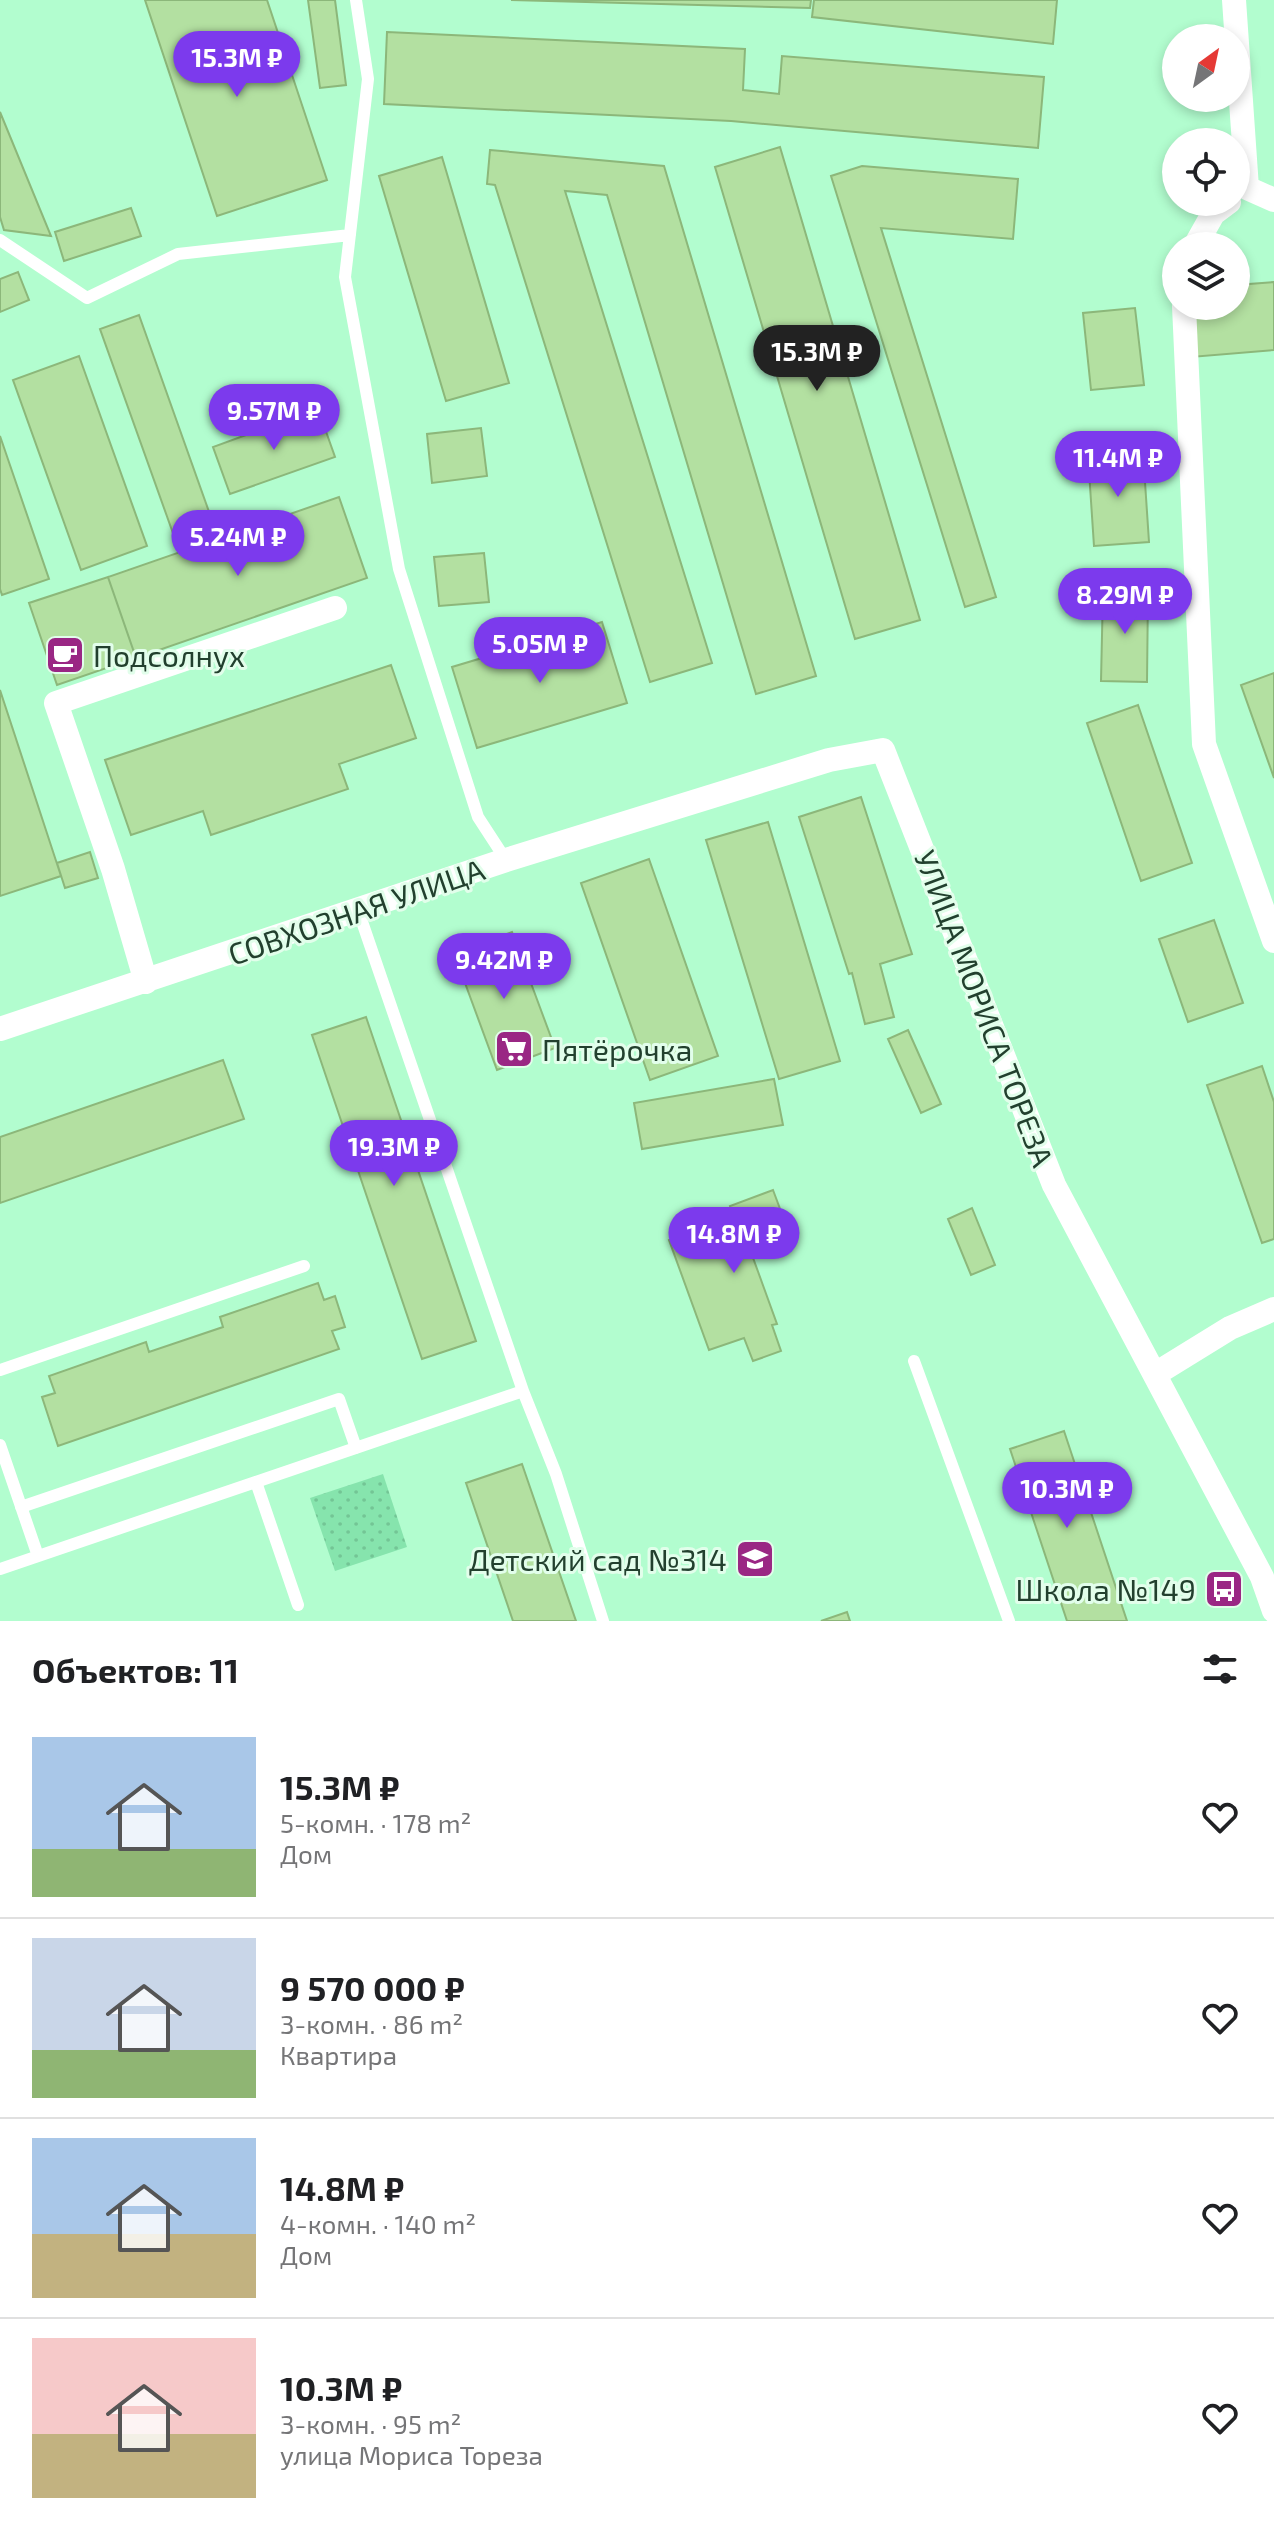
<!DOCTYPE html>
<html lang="ru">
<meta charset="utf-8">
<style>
:root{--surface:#fff;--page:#f6f6f6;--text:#202124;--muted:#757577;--line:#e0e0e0;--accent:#7c3aed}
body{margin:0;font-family:"Exo 2",sans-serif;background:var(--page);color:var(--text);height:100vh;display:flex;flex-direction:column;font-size:30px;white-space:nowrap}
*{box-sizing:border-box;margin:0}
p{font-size:26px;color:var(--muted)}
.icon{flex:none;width:44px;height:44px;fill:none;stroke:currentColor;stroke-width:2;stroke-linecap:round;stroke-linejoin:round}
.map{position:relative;height:1621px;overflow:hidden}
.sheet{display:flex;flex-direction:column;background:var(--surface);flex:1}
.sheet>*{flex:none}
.needle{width:52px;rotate:33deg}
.buttons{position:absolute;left:1162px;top:24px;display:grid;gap:16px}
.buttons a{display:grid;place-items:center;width:88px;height:88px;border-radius:50%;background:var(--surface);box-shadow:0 4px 12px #0003;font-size:40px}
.price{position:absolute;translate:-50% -68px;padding:0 18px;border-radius:28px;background:var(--accent);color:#fff;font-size:26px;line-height:52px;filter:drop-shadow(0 2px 4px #0008)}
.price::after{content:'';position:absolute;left:50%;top:48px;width:24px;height:18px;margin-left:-12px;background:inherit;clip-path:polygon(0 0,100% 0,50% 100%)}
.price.current{background:#222;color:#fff}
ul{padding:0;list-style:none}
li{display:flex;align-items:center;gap:24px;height:200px;padding:0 32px}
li+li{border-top:2px solid var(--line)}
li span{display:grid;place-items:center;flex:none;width:224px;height:160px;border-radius:0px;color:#555}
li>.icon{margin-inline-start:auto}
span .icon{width:96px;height:96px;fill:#fffc;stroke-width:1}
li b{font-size:34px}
h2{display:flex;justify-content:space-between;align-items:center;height:96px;padding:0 32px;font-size:34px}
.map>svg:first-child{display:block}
.park{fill:url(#park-dots)}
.building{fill:#b3e0a1;stroke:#8cb77a;stroke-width:2}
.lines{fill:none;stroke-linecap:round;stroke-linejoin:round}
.service{stroke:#fff;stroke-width:12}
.minor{stroke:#fff;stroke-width:24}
.labels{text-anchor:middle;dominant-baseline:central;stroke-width:6;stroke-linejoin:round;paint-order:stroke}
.poi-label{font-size:30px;fill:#22402e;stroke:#e2feeb;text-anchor:start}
.street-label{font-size:30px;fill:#22402e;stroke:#e2feeb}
</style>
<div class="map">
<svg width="1274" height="1621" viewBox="0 0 1274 1621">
<defs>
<pattern id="park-dots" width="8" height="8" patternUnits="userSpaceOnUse" patternTransform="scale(2)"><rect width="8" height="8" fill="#86e4ad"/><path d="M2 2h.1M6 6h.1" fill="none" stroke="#73c595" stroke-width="1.8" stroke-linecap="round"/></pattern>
</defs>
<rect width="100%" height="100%" fill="#b2fdcf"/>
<path class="park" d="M 383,1474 L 407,1547 L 335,1571 L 310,1498 Z"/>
<path class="building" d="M 145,0 L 267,0 L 327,180 L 217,216 Z
M 308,0 L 335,0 L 346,85 L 320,88 Z
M 511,0 L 811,0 L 810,8 Z
M 814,0 L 1057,0 L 1053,44 L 812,17 Z
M 387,32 L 745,49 L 743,90 L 779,94 L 782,56 L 1044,77 L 1038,148 L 731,121 L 384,104 Z
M 0,112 L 51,236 L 4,230 L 0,217 Z
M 780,147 L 920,620 L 855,639 L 715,167 Z
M 490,150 L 664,166 L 816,676 L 756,694 L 607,195 L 565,191 L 712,663 L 650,682 L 495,185 L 487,184 Z
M 442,157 L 509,383 L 446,401 L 379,176 Z
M 862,166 L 1018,179 L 1013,239 L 881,228 L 996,597 L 965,607 L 831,176 Z
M 131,208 L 141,236 L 64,261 L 55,232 Z
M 18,272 L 29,300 L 0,312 L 0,279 Z
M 1274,282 L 1274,350 L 1191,357 L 1187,306 L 1236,306 L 1236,285 Z
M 1135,308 L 1144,385 L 1091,390 L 1083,313 Z
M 139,315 L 213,523 L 174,536 L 100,329 Z
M 79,356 L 147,546 L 81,570 L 13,380 Z
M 318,409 L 335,457 L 230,494 L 213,447 Z
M 481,428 L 487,476 L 432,483 L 427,434 Z
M 0,436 L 49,579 L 2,595 L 0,589 Z
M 1143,452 L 1149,542 L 1094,546 L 1088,456 Z
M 339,497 L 367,578 L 136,658 L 108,577 Z
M 484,553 L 489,602 L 439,606 L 434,557 Z
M 108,577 L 136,658 L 57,685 L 29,603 Z
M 1103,590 L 1148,591 L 1147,682 L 1101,681 Z
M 602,622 L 627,703 L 477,748 L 452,667 Z
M 391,665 L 416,738 L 339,764 L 348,789 L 211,835 L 203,811 L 131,835 L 105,760 Z
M 1274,673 L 1274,778 L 1241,685 Z
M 0,690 L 61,876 L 0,896 Z
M 1138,705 L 1192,863 L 1141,881 L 1087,723 Z
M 861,797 L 912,954 L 880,964 L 894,1017 L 865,1024 L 852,973 L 849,974 L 799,817 Z
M 768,822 L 840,1061 L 779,1079 L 706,840 Z
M 90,852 L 98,878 L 65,888 L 57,863 Z
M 649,859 L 718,1056 L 650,1080 L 581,883 Z
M 1214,920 L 1243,1003 L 1188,1022 L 1159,939 Z
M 512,932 L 555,1048 L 497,1070 L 454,953 Z
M 366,1017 L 476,1341 L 422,1359 L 312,1035 Z
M 908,1030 L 941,1104 L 921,1113 L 888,1039 Z
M 223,1060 L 244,1119 L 0,1203 L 0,1137 Z
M 1262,1066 L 1274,1102 L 1274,1239 L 1262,1243 L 1207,1085 Z
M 774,1079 L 783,1125 L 642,1149 L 634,1103 Z
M 773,1190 L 792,1241 L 752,1255 L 777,1324 L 772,1325 L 781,1351 L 753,1361 L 744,1338 L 709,1350 L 669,1240 L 734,1216 L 730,1206 Z
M 972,1208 L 995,1265 L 971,1275 L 948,1219 Z
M 318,1283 L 324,1300 L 335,1296 L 345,1327 L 332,1331 L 339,1349 L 58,1446 L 42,1397 L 55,1393 L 49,1376 L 146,1342 L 149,1352 L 223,1327 L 220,1317 Z
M 1064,1431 L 1127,1621 L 1067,1621 L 1010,1449 Z
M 522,1464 L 576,1621 L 513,1621 L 466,1483 Z
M 847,1612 L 850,1621 L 821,1621 Z"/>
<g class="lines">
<path class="service" d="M 356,0 L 368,79 L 345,277 L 399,569 L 478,817 L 506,860
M 0,240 L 87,298 L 178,254 L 350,235
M 914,1361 L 1009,1621
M 0,1370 L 304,1266
M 523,1391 L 556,1474 L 603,1621
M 0,1445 L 38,1556
M 256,1482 L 298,1605
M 21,1507 L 339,1399 L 356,1448
M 0,1569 L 523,1391 L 358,910"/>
<path class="minor" d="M 1234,0 L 1247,188
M 1247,188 L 1274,200
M 1195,246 L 1213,214 L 1229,202
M 1184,306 L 1204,744 L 1274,941
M 146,982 L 113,869 L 56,703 L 335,608
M 0,1029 L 506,860 L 829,760 L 883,750 L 1054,1185 L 1262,1577 L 1274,1611
M 1157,1373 L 1230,1328 L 1274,1309"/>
</g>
<defs>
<g id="cafe-square" transform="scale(2)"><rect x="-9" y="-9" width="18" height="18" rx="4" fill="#9a2784" stroke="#e2feeb"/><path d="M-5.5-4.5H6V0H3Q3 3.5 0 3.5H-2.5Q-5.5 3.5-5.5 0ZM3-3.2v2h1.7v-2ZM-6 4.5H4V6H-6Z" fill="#fff"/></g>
<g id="supermarket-square" transform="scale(2)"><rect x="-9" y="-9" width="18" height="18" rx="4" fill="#9a2784" stroke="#e2feeb"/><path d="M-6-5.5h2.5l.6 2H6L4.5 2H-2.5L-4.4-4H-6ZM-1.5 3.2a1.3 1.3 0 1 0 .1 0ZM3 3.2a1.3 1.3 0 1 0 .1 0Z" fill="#fff"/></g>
<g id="school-square" transform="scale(2)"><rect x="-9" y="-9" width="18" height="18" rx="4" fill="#9a2784" stroke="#e2feeb"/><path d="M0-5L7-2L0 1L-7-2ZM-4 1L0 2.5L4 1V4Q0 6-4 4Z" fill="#fff"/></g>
<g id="bus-square" transform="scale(2)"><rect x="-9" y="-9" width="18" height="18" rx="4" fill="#9a2784" stroke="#e2feeb"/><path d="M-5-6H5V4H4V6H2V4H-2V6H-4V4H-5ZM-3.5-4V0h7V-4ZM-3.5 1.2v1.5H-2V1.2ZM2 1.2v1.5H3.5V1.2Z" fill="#fff"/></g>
</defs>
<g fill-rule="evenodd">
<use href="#cafe-square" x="65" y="655"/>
<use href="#supermarket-square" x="514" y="1049"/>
<use href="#school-square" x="755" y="1559"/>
<use href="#bus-square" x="1224" y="1589"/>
</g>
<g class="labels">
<g class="poi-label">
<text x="93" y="655">Подсолнух</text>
<text x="542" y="1049">Пятёрочка</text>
<text x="727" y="1559" text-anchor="end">Детский сад №314</text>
<text x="1196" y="1589" text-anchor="end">Школа №149</text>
</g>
<g class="street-label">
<text transform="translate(356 911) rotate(-19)">СОВХОЗНАЯ УЛИЦА</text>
<text transform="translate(985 1008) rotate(69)">УЛИЦА МОРИСА ТОРЕЗА</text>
</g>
</g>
</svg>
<div class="buttons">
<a><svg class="needle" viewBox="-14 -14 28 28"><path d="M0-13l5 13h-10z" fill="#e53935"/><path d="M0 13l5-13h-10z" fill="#757577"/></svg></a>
<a><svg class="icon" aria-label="locate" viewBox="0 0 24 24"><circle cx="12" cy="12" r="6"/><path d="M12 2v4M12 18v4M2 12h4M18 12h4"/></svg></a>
<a><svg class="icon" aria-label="layers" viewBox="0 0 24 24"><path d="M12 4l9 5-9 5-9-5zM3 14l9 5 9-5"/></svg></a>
</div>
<b class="price" style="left:237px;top:99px">15.3M ₽</b>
<b class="price current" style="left:817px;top:393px">15.3M ₽</b>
<b class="price" style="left:274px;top:452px">9.57M ₽</b>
<b class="price" style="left:1118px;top:499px">11.4M ₽</b>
<b class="price" style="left:238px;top:578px">5.24M ₽</b>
<b class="price" style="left:1125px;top:636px">8.29M ₽</b>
<b class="price" style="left:540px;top:685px">5.05M ₽</b>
<b class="price" style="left:504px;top:1001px">9.42M ₽</b>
<b class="price" style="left:394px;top:1188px">19.3M ₽</b>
<b class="price" style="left:734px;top:1275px">14.8M ₽</b>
<b class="price" style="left:1067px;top:1530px">10.3M ₽</b>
</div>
<section class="sheet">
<h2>Объектов: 11<svg class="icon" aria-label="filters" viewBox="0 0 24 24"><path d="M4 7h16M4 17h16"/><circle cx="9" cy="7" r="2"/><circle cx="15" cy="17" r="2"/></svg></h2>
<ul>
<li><span style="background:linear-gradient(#a9c7e8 70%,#8fb573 0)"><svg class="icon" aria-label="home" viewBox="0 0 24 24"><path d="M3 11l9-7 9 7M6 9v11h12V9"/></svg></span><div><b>15.3M ₽</b><p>5-комн. · 178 m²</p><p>Дом</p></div><svg class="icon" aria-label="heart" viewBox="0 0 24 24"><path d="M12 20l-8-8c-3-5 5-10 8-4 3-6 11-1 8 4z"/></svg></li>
<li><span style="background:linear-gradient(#c9d6e8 70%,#8fb573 0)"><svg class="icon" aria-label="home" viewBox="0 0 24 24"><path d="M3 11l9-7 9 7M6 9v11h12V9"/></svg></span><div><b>9 570 000 ₽</b><p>3-комн. · 86 m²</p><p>Квартира</p></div><svg class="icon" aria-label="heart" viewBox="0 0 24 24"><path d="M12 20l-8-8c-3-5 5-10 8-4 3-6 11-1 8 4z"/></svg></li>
<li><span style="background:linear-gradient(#a9c7e8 60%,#c2b280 0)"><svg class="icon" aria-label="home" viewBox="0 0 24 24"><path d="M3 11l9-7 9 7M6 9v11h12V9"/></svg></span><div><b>14.8M ₽</b><p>4-комн. · 140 m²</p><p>Дом</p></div><svg class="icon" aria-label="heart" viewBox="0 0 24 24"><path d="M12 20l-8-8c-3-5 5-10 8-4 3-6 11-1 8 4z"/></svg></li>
<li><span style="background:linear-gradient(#f6c9c9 60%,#c2b280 0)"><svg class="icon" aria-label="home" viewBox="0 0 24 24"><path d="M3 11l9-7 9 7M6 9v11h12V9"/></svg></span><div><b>10.3M ₽</b><p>3-комн. · 95 m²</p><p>улица Мориса Тореза</p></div><svg class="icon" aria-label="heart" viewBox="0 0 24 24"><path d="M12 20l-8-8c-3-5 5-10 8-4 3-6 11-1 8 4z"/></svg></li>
</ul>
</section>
